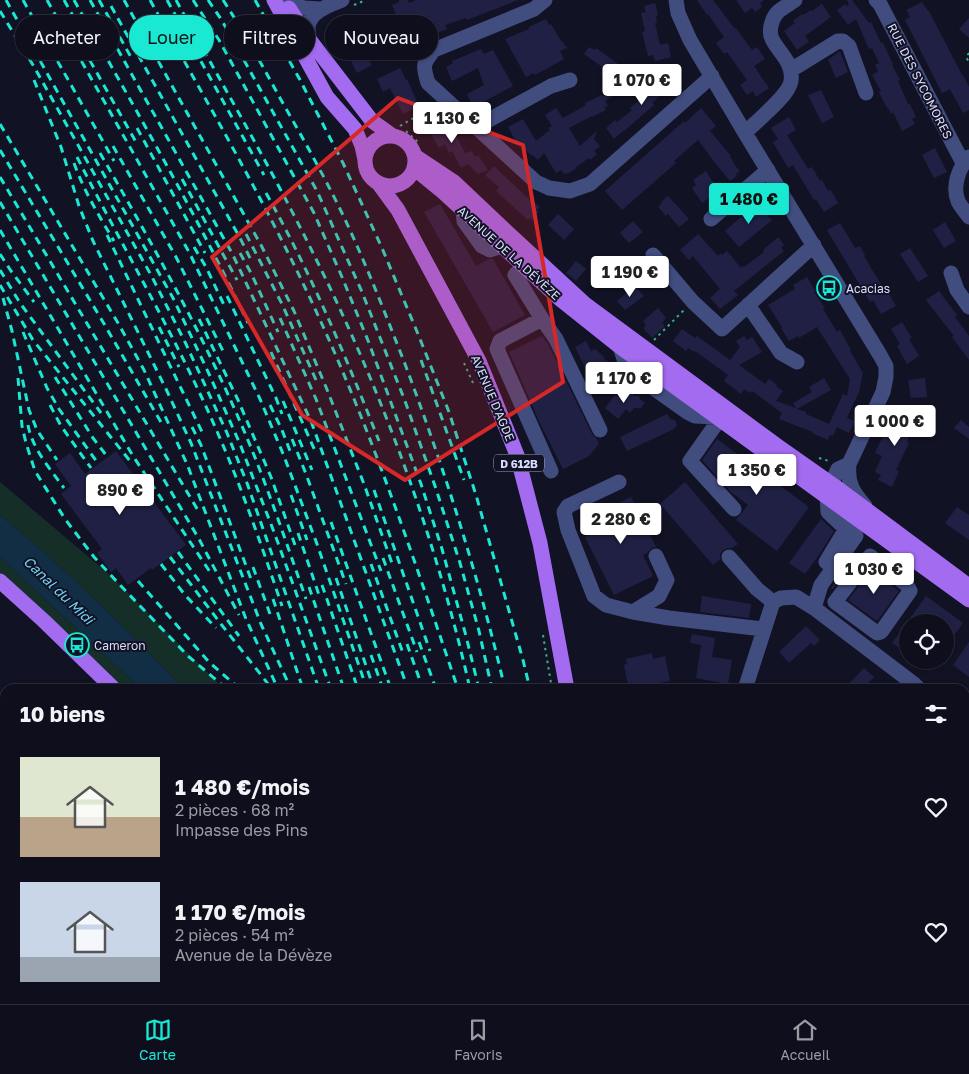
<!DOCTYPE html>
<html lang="fr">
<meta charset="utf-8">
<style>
:root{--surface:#0e0e1c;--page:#171725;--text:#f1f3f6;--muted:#9b9ca3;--line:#2e2e3b;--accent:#19e8d2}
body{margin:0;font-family:"Golos Text",sans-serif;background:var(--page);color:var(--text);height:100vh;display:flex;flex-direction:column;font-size:19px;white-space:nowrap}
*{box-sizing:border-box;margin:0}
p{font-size:16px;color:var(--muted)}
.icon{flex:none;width:28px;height:28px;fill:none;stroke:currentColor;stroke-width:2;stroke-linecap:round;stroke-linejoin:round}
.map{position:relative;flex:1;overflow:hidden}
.drawer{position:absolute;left:0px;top:684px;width:970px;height:321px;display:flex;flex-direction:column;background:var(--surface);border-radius:15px 15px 0 0;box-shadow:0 1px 4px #0004,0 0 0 1px var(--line)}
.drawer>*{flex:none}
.banner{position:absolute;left:15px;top:15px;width:500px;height:45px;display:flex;gap:10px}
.buttons{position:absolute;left:899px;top:614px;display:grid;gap:10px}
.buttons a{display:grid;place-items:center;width:55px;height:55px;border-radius:50%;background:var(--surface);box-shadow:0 1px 4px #0004,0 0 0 1px var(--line);font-size:25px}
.price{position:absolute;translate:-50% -42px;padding:0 11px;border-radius:5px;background:#fff;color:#222;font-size:16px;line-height:32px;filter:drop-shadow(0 1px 2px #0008)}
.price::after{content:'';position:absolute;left:50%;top:30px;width:15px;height:11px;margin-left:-8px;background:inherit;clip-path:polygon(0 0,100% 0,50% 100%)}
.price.active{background:var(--accent);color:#111}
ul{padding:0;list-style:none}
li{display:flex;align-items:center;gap:15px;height:125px;padding:0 20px}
li span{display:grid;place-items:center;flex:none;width:140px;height:100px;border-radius:0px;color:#555}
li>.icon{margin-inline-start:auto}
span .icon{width:60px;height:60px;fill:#fffc;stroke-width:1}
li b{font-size:21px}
h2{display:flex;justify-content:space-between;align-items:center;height:60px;padding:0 20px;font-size:21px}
.pill{padding:0 18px;border-radius:22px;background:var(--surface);box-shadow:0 1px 4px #0004,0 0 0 1px var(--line);font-size:18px;line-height:45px}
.pill.active{background:var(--accent);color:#111}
.tab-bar{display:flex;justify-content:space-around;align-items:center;height:70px;border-top:1px solid var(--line);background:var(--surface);font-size:14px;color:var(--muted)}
.tab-bar a{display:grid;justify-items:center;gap:2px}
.tab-bar .active{color:var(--accent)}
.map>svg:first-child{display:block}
.green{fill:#152e28}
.water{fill:#122e44}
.building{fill:#202044}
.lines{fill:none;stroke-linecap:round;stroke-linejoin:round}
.path{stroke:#3cad8f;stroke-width:2;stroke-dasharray:2.5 4;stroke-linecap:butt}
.minor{stroke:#414c7f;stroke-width:15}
.major{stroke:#a36bf0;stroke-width:15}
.rail{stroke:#19e8d2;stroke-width:3;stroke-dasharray:8 6;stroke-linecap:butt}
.marked{fill:#d62828;fill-opacity:0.2;stroke:#d62828;stroke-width:4;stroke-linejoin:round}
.labels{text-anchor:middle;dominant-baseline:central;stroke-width:4;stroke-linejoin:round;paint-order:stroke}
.shield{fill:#121225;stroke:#9da0bb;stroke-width:1}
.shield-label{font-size:11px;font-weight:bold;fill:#d9ddfb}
.street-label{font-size:12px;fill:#d9ddfb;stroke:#121225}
.poi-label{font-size:12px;fill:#d9ddfb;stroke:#121225;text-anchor:start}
.water-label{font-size:14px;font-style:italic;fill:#72d0f1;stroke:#121225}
</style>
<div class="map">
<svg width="969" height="1004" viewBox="0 0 969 1004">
<rect width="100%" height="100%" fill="#121225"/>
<path class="green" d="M 0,482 L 110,575 L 224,689 L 184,689 C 126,628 65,568 0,515 Z
M 0,557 L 141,689 L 109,689 L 0,581 Z"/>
<path class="water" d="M 0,515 C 65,568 126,628 184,689 L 141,689 L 0,557 Z
M 409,1000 L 449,1000 L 451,1004 L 412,1004 Z"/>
<path class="building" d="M 399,0 L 408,0 L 409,3 L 416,0 L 518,0 L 467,20 L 466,18 L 445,25 L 447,29 L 431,35 L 431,36 L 425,38 L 425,39 L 408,46 L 392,5 L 399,2 Z
M 697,0 L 713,0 L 735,29 L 736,28 L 752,50 L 757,47 L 765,59 L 754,66 L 769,88 L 756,97 L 753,91 L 747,95 L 740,85 L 747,80 L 727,52 L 724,54 L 716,43 L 724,37 L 708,14 L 707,15 Z
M 736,0 L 764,0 L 760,3 L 762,7 L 755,12 L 752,8 L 745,13 Z
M 847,0 L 852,0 L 869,23 L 871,22 L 881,43 L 883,43 L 893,64 L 892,65 L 900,80 L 898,81 L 908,104 L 910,104 L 916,117 L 912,119 L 915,124 L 902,131 L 893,112 L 891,114 L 888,108 L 887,108 L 879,92 L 881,91 L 872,75 L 878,72 L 875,65 L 879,63 L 872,48 L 869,49 L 856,19 L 848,25 L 837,10 L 845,4 L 846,6 L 849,5 Z
M 922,2 L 928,11 L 929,11 L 962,75 L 963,75 L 969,87 L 969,110 L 963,113 L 950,89 L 942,93 L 905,20 L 910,17 L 906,10 Z
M 655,3 L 658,15 L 656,16 L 657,23 L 655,23 L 660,45 L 668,43 L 671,57 L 655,61 L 653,55 L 648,56 L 642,32 L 645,31 L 641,13 L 646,12 L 644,6 Z
M 822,4 L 831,17 L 805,36 L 809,42 L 797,50 L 784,31 L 795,23 L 793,21 L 802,14 L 803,15 L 811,10 L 812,11 Z
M 348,18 L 350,22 L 353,20 L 358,29 L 360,28 L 367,42 L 362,46 L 372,65 L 357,73 L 333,26 Z
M 969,18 L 969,38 L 959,29 Z
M 546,19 L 549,25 L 551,24 L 561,41 L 562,41 L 567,48 L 560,51 L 564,59 L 535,75 L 534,73 L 526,77 L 505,39 L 529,29 L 529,27 Z
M 589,47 L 595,50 L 596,48 L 628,71 L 617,87 L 612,97 L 605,101 L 608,106 L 604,107 L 606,110 L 592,117 L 592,116 L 569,128 L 580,146 L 597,131 L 594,139 L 600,146 L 594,151 L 597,154 L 590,160 L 589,158 L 576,167 L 577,168 L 567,174 L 566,173 L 564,174 L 561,170 L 556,173 L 544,153 L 538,160 L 533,155 L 532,156 L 518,143 L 517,144 L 508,127 L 523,119 L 536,141 L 550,130 L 548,128 L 552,126 L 545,115 L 556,108 L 563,118 L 586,105 L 585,103 L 602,95 L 603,96 L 609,80 L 601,74 L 605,69 L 584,54 Z
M 481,49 L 484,54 L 493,50 L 513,86 L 476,106 L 474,101 L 471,103 L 467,94 L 484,85 L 478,68 L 452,81 L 446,67 L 453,63 L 452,61 Z
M 840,51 L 848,72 L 836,78 L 828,60 Z
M 400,68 L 406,80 L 407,79 L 419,106 L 403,114 L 390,88 L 383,92 L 377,79 Z
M 665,74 L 676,85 L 667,93 L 666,91 L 652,103 L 654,105 L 624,131 L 624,130 L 614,139 L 606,128 L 615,120 L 617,122 L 632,110 L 630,108 L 649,92 L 647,90 Z
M 821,90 L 834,117 L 822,123 L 808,95 Z
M 701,108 L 716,126 L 710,131 L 731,156 L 730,157 L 734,163 L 733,163 L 740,171 L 736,174 L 737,176 L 730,181 L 716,164 L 698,140 L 674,161 L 676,163 L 622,210 L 605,191 L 684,121 L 685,123 Z
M 428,113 L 431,118 L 437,115 L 441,122 L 443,121 L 448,128 L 451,126 L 465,153 L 472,151 L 475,157 L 478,155 L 488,170 L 478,174 L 468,164 L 461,168 L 452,151 L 449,153 L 445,144 L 439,148 L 421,117 Z
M 789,117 L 796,130 L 787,135 L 808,169 L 812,167 L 820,181 L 822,180 L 828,191 L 831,190 L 838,203 L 824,212 L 816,199 L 814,200 L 793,165 L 788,168 L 773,142 L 778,139 L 771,128 Z
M 935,148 L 947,172 L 934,178 L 922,155 Z
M 494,166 L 532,202 L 533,201 L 540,207 L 537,210 L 539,212 L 532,220 L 530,218 L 528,220 L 496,191 L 499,187 L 485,175 Z
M 706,171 L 718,191 L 702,203 L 692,188 L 696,185 L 693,180 Z
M 668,196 L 689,219 L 679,227 L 668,214 L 666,216 L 658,207 L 662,203 L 661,202 Z
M 758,202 L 767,212 L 765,213 L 772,220 L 739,247 L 725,231 Z
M 440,204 L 476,266 L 489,259 L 493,259 L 525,315 L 493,332 L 424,212 Z
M 558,214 L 574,229 L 564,240 L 548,225 Z
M 633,221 L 643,232 L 629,243 L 620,233 Z
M 945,222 L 956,241 L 944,248 L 933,230 Z
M 840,223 L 855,248 L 860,246 L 865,255 L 864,256 L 886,293 L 888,292 L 896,306 L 881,314 L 873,300 L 870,302 L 827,230 Z
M 698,234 L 718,256 L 721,253 L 722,255 L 727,251 L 741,268 L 743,266 L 744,267 L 764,252 L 763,250 L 778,237 L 784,245 L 781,248 L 784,251 L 734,291 L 738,295 L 720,309 L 710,298 L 720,289 L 693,256 L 689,260 L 680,250 Z
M 910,248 L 928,276 L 918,282 L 900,254 Z
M 576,261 L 586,269 L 576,281 L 566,273 Z
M 807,277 L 815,291 L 814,292 L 825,308 L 823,309 L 837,332 L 840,330 L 851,350 L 850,351 L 863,373 L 859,392 L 847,418 L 855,421 L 849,433 L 837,427 L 833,436 L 830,435 L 828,440 L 812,433 L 813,432 L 779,419 L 782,413 L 752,391 L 750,393 L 744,389 L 741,394 L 724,381 L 728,375 L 695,351 L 694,352 L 688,348 L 686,351 L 673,341 L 682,329 L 695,338 L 697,336 L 730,360 L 740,347 L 736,341 L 744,336 L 747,340 L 752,337 L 762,352 L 739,365 L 765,384 L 769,379 L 777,385 L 776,386 L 783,391 L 776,401 L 796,408 L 793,403 L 812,392 L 809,387 L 824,378 L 831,390 L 797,409 L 806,412 L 806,414 L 829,424 L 843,394 L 847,396 L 850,379 L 817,327 L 799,338 L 798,336 L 789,341 L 781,328 L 782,327 L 768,305 L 795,289 L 793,285 Z
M 635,286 L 644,296 L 625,310 L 617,301 Z
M 939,291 L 957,315 L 955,317 L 969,336 L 969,360 L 952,337 L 954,336 L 926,300 Z
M 658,308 L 666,318 L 662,323 L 665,326 L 652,338 L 643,328 L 646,325 L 643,321 Z
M 902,322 L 912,338 L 909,339 L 919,356 L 907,364 L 897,346 L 900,344 L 891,329 Z
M 542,336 L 548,344 L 592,434 L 596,438 L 599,444 L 589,456 L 563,469 L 539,421 L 509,352 Z
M 586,341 L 591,351 L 595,349 L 603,356 L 606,361 L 607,360 L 615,376 L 594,386 L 575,347 Z
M 925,378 L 927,397 L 911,398 L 908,380 Z
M 627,389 L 635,396 L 639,395 L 640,399 L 645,403 L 641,408 L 634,408 L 630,413 L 626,409 L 618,419 L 605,408 L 615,395 L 620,398 Z
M 899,407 L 918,416 L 907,442 L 909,443 L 896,470 L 899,471 L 892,487 L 878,480 L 881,475 L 875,472 L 882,456 L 875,453 L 885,432 L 893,435 L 900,418 L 895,416 Z
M 667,414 L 670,419 L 675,420 L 677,425 L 674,429 L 627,451 L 620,437 Z
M 961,420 L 969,427 L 969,439 L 954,428 Z
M 717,439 L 809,507 L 777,551 L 736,520 L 748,505 L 731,492 L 702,460 Z
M 116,451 L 186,545 L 152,570 L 151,568 L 128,585 L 116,568 L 111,572 L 97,553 L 102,549 L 61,494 L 71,486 L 55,464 L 70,453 L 85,474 Z
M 685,482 L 738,544 L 732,548 L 728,548 L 723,550 L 720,554 L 720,559 L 713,565 L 660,504 Z
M 631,497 L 656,547 L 652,548 L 647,553 L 643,555 L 653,576 L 614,595 L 585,537 L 595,532 L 588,518 Z
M 957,507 L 969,515 L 969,540 L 945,523 Z
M 821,519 L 834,531 L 819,555 L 805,574 L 789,563 Z
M 855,555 L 858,557 L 833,589 L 831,588 Z
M 872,569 L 899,591 L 877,621 L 848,600 Z
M 702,596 L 751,604 L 749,618 L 700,612 Z
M 926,596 L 963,623 L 945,648 L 945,622 L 908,622 L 908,653 L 892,643 Z
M 806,626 L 820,640 L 814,646 L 811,643 L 789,663 L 779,652 Z
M 692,634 L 715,638 L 712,657 L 732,660 L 728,684 L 696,678 L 701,645 L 690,643 Z
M 969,642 L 969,677 L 953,665 Z
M 652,653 L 653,659 L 665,656 L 670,681 L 629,689 L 624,665 L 627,664 L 626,659 Z
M 864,668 L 874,677 L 863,689 L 844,689 Z"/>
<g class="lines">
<path class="path" d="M 354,5 L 366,0
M 969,53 L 966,57 L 969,62
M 400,126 L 434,106
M 406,131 L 419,143
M 654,340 L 684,310
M 464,363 L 473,383
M 819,458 L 829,461
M 543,635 L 552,689"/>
<path class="minor" d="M 545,0 L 534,9 L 434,50 C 422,64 423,66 428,83 L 536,182 L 549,188 L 570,191 L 590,184 L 712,76
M 676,0 L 678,13 L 690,40 L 745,133 L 880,355 L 886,366 L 886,377 L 883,392 L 849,464 C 847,484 853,492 865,506
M 876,0 L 880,4 L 963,163
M 283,1 L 304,8 L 320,9
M 309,39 C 309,36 308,31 308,27 C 310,11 330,5 342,0
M 791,70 L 838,41 L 843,41 L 849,46 L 866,93
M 476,127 L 551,86 L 570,80
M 745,133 C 756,121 789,96 791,81 C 794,63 779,53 772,39 C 768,31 772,17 779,11 C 784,7 790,4 795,0
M 969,157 C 959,167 952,186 958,201 C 960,206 966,212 969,217
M 463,211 L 464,221 L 482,246 L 490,250 L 502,246
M 711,219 L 768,170
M 653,255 L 693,302 L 722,329 L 814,245
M 523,266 L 515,275 L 517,278 L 542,319 L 556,339 L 600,430
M 951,273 L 957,290 L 969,307
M 748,305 L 781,353 L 797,362
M 542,319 L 500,341 L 497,349 L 551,471
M 620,347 L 626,365 L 635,375 L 687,412 L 695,416 L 717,417 L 714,427 L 690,461 L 734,509
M 619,482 L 568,506 L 564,512 L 568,530 L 594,596 L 606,605 L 633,612 L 669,618 L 763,629
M 837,495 L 832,492 L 831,484 L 838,469 L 849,464
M 870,556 L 907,585 L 910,591 L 881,632 L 877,633 L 835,602 Z
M 729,557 L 757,589 L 773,602
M 826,562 L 846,529
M 814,608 L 821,585 L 856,536 L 846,529 L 828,512 L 827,496
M 633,612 L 659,596 L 667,580 L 656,556
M 745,689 L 773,602 L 781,598 L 796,597 L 814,608 L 914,684 L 919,689
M 965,738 L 969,737
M 0,785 L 5,781
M 965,883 L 969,885
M 47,1000 L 53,1004
M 468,1000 L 471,1004
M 602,1000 L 603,1004
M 702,1000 L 702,1004
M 936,1000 L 943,1004
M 631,1004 L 633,1000
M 853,1004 L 861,1000"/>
<path class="major" d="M 274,0 L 327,97 L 355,129 L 362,146 L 365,160
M 289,8 L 309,39 L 372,121 L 393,136
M365 161a25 25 0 1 1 50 0a25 25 0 1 1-50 0Z
M 415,156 L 454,182 L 508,233 L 585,304 L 779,447 L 840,490 L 969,586
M 414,170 L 421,174 L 443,192 L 561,300 L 620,347 L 969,600
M 379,184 L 398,210 L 479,361 L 517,455 L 540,543 L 567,689
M 0,581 L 44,621 L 114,689
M 389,1000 L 392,1004
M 618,1000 L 618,1004"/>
<path class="rail" d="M 6,0 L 173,298 L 210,376 L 240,444 L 274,532 L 331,689
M 23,0 L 114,161
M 47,0 L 189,252 L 260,399 L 284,456 L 317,544 L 367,689
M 64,0 L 89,44
M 74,0 C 134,107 196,213 248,323
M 90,0 L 232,253 L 311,421 L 408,689
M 99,0 L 132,59
M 124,0 L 261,245 L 294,311 L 326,387 L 364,484 L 393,566
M 150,0 C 209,106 271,211 321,322 C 375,441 416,565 458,689
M 167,0 L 264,175
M 176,0 C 223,86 273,171 316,259 C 383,394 437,542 470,689
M 193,0 L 219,40 L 314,213 L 342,277 L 369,343 L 421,484 L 442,549 L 466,636 L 479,689
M 208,0 L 221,19 L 317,191 L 362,292 L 405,401 L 435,486 L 460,563 L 479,631 L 492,689
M 223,0 C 244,32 262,65 280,98 C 301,135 322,172 341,211 C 365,261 385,313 405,364 C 445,471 479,578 505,689
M 255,0 L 299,78 L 343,163 L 382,248 L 418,334 L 449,412 L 476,495 L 523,660 L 530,689
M 111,6 L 240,238 L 252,262
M 0,11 L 33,65 L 83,154 L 151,275 L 186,344 L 227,433 L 247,483 L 319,689
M 76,36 L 136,142
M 34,80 L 61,147 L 79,206 L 93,241 L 166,389 L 191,443 L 261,624 L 291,689
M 0,124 L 118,323 L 144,370 L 187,464 L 246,619 L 278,689
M 137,128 L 205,253
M 113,146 L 176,257 L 225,355
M 0,150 L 103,322 L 162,424
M 100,153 C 157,252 214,354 256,460 C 274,506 290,553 306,599
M 77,157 C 124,250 178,340 219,436 C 243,491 263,550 282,606
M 74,163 C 84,191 99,216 114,241
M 0,177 L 199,512
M 182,179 L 237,280
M 266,193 C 311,273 346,357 379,441
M 0,202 L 199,539 L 239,615
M 0,230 L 133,456 L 212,575
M 246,234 L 282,304 L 316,380
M 107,235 L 204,436
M 194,247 L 206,267 L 225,307
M 240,253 L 251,273 L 278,332
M 0,254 L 11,271 L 34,302
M 0,270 L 20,303 L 101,413
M 0,285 L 33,340 L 130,461
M 227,296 L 276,398 L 282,414
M 3,298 L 12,331 L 29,410 L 37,430 L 57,460
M 280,318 L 316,399 L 381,571
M 199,319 L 238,400 L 271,477 L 295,545
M 159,327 L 179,367
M 23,332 L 47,388 L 59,409 L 97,462
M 271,352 L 316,453
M 421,360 L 464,480
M 55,377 L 93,438 L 106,455
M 18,378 L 22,426 L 26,443 L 35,471 L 65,519 L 94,557 L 120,585 L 188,656 L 227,689
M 283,401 L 312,470
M 50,405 L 61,426 L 91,468
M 270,405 L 282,430 L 290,451
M 28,425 C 32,448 50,469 64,488
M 192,427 L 201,445 L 251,579
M 292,439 L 306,474 L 346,584
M 374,490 L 430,651
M 291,495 L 307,540
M 331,522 L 391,689
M 298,533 L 319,595
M 178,552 L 239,636
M 170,557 L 221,624 L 272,689
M 383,558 L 417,652
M 161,564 L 185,595 L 216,628
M 371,564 L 404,656
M 253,567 L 270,614
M 336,578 L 374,689
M 138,581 L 209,662 L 240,689
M 322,585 L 358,689
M 309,587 L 344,689
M 273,599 L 303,689
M 419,642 L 436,689
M 407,644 L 423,689
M 371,655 L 383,689
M 506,1000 L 509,1004
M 518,1000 L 520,1004
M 528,1000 L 529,1004
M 537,1000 L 537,1004
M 569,1000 L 570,1004
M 584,1000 L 585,1004"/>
</g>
<path class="marked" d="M 398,98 L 523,145 L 563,382 L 405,480 L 302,415 L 212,257 Z"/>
<defs>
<g id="bus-ring" transform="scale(1.25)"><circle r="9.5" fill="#121225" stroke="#19e8d2" stroke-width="1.5"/><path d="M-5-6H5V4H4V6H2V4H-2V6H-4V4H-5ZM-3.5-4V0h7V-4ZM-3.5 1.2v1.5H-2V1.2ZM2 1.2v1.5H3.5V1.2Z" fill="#19e8d2"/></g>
</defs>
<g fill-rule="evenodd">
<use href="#bus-ring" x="829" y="288"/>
<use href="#bus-ring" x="77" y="645"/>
</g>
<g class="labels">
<rect class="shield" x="494" y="454.5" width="50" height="17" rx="4"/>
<g class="shield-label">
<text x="519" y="463">D 612B</text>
</g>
<g class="street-label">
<text transform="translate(920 81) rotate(63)">RUE DES SYCOMORES</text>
<text transform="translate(509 253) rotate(42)">AVENUE DE LA DÉVÈZE</text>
<text transform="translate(493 398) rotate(67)">AVENUE D'AGDE</text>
</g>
<g class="poi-label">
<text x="846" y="288">Acacias</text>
<text x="94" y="645">Cameron</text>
</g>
<g class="water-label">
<text transform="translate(59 590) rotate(44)">Canal du Midi</text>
</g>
</g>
</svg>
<div class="buttons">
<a><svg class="icon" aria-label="locate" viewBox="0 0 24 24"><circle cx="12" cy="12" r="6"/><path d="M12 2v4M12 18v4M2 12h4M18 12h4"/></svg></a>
</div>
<b class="price" style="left:642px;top:106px">1 070 €</b>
<b class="price" style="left:452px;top:144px">1 130 €</b>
<b class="price active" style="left:749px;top:225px">1 480 €</b>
<b class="price" style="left:630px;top:298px">1 190 €</b>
<b class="price" style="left:624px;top:404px">1 170 €</b>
<b class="price" style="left:895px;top:447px">1 000 €</b>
<b class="price" style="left:757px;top:496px">1 350 €</b>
<b class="price" style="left:120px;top:516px">890 €</b>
<b class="price" style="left:621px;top:545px">2 280 €</b>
<b class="price" style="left:874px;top:595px">1 030 €</b>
<div class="banner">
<a class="pill">Acheter</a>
<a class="pill active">Louer</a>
<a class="pill">Filtres</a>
<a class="pill">Nouveau</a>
</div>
<section class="drawer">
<h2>10 biens<svg class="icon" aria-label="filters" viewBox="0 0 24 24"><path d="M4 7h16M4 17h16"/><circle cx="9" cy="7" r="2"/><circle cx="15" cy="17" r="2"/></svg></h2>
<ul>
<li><span style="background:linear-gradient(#dfe7d0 60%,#b9a48a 0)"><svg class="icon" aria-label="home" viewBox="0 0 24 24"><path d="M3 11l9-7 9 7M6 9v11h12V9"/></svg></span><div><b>1 480 €/mois</b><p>2 pièces · 68 m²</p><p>Impasse des Pins</p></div><svg class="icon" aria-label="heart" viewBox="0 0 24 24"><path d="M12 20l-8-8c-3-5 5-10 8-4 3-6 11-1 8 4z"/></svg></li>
<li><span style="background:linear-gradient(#c9d6e8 75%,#9aa5b1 0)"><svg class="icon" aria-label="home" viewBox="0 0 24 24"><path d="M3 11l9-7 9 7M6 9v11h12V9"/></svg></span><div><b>1 170 €/mois</b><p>2 pièces · 54 m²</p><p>Avenue de la Dévèze</p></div><svg class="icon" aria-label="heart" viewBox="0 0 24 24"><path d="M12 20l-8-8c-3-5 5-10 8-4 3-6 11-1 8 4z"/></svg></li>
</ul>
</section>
</div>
<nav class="tab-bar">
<a class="active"><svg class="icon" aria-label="map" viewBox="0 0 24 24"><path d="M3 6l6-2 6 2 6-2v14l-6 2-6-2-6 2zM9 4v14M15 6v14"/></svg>Carte</a>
<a><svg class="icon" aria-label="saved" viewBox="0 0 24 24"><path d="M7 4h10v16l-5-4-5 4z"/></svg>Favoris</a>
<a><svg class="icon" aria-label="home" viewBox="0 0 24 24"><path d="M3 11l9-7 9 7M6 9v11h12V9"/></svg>Accueil</a>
</nav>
